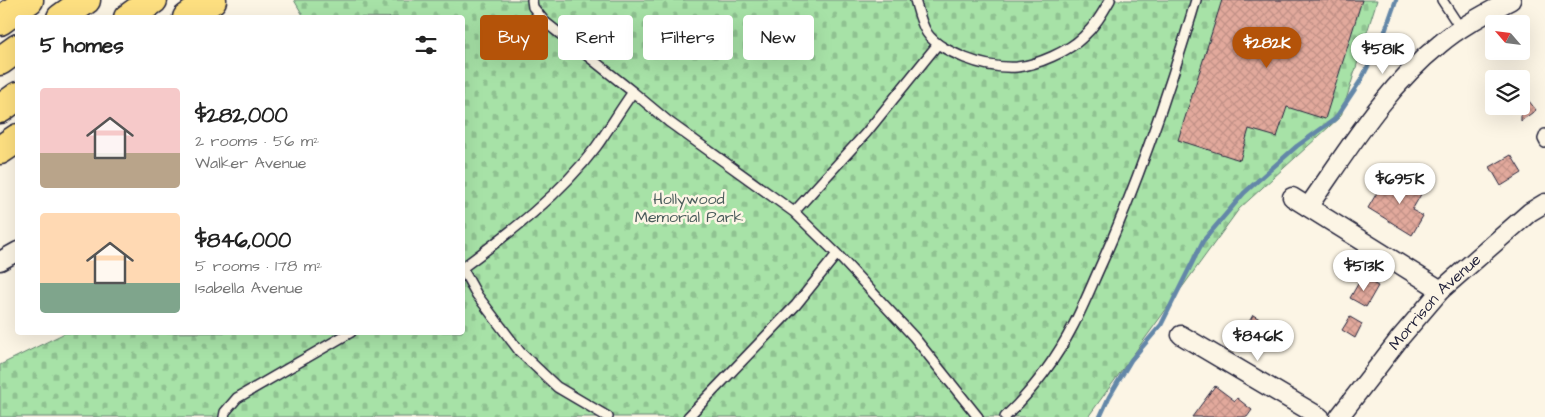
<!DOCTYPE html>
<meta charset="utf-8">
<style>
:root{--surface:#fff;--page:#f6f6f6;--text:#222;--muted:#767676;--accent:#b45309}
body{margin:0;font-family:"Architects Daughter",sans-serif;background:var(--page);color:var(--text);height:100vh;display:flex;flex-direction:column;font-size:19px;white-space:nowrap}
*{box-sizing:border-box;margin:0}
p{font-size:16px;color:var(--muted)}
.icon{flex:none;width:28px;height:28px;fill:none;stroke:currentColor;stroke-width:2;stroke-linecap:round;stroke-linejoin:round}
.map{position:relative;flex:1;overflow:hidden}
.details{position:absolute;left:15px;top:15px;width:450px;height:320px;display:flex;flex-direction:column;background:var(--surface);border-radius:5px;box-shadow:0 5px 20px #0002}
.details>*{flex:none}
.top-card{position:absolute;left:480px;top:15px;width:475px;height:45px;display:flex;gap:10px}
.needle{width:32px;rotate:298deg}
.controls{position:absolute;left:1485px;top:15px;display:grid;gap:10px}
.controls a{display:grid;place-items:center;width:45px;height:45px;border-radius:5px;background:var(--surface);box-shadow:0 5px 20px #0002;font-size:25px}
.price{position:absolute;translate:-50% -42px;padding:0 11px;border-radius:18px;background:#fff;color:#222;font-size:16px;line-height:32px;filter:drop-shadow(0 1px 2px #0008)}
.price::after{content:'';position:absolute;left:50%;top:30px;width:15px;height:11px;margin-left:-8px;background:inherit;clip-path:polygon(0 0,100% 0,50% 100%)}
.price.current{background:var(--accent);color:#fff}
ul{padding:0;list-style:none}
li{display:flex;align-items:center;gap:15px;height:125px;padding:0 25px}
li span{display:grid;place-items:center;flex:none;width:140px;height:100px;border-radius:5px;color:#555}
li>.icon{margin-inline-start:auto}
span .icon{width:60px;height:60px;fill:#fffc;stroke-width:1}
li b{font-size:21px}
h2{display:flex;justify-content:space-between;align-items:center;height:60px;padding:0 25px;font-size:21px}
.pill{padding:0 18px;border-radius:5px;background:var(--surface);box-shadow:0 5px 20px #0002;font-size:18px;line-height:45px}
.pill.current{background:var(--accent);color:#fff}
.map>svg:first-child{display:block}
.cemetery{fill:url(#cemetery-stones);stroke:#648271}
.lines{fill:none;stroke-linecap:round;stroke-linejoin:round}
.stream{stroke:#6487a8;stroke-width:4.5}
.building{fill:url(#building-cross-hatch);stroke:#22223b}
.service-casing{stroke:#22223b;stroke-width:12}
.minor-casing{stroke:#22223b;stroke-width:21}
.motorway-casing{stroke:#22223b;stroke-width:31}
.service{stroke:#fcf5e5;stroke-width:9}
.minor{stroke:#fcf5e5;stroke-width:18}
.motorway{stroke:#fddf80;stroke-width:28}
.labels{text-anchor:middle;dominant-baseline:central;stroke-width:5;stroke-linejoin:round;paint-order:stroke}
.park-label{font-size:16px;fill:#4a5c5b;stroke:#fcf5e5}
.street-label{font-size:16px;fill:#22223b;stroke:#fcf5e5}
</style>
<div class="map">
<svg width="1545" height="417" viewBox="0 0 1545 417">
<defs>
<pattern id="cemetery-stones" width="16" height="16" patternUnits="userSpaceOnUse" patternTransform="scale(1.25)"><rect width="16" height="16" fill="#a7e2a7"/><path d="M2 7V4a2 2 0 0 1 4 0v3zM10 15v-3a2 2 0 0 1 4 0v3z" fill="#8fc291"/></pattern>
<pattern id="building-cross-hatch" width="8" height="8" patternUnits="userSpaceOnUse" patternTransform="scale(1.25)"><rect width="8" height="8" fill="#e2a99c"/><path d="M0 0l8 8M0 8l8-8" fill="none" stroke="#c29187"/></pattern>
</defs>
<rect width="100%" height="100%" fill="#fcf5e5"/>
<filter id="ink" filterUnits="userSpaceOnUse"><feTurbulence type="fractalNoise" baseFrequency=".02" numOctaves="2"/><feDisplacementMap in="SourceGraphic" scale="10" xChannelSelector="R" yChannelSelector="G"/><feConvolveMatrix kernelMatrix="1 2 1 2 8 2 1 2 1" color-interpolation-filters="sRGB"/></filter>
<g filter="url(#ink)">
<path class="cemetery" d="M 294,0 L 1377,0 L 1341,116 L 1239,209 L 1088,417 L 0,417 L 0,365 L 65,333 L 462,332 L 462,18 L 304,17 Z"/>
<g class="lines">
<path class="stream" d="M 1100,417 L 1109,397 L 1131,360 L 1161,325 L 1203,241 L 1244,193 L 1297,146 L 1335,119 L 1361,80 L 1384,34 L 1396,0"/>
</g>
<path class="building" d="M 1222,0 L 1362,0 L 1325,119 L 1287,107 L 1277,137 L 1249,129 L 1240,160 L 1178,140 Z
M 1521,91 L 1536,110 L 1521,121 Z
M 1511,155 L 1522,173 L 1501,186 L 1490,167 Z
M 1414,174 L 1428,182 L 1412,210 L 1423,216 L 1412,235 L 1368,208 L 1382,184 L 1402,195 Z
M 1362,277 L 1378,286 L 1366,307 L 1350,298 Z
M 1253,315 L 1278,330 L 1267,349 L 1242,334 Z
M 1350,317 L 1362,324 L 1355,338 L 1342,330 Z
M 1215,386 L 1235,401 L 1237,398 L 1252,410 L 1247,417 L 1192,417 Z"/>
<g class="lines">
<g class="service-casing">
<path id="service" d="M 915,0 C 918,10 921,24 927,33 C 935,45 951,52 965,58 C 980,64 1000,68 1017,67 C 1037,65 1069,51 1083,37 C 1095,26 1102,14 1110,0
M 1442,0 L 1461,29
M 938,44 L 866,133 L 794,212 L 837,254 L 914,337 L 978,417
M 633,92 L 669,122 L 794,212
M 1545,134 L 1543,139 L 1545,143
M 462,268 C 511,232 560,195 596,147 C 609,129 620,110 633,92 L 545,22 L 533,7 L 532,0
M 462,268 L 477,295 L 520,352 L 557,387 L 608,417
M 224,417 L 225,412 L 237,398 L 351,332
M 688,417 L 796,305 L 837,254
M 1005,417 C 1032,391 1056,359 1073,326 C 1083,307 1091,287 1100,267 C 1139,181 1169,91 1196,0"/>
</g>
<g class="minor-casing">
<g id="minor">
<path d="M 1292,197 L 1441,290"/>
<path d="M 1308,207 C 1348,150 1385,88 1440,44 C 1461,26 1487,13 1511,0"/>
<path d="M 0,261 L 18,251"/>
<path d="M 1181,335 L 1320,417"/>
<path id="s1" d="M 1339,417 L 1400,338 L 1441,290 L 1530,212 L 1545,203"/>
</g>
</g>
<g class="motorway-casing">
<path id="motorway" d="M 61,18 L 86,0
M 128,18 L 153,0
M 187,18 L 212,0
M 0,21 L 29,0
M 0,61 L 18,48
M 0,109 L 18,96
M 0,150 L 18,138"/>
</g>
<use href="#service" class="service"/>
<use href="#minor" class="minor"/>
<use href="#motorway" class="motorway"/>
</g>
</g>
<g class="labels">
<g class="park-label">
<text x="689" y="199">Hollywood<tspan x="689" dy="18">Memorial Park</tspan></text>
</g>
<g class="street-label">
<text stroke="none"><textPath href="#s1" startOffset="150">Morrison Avenue</textPath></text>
</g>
</g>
</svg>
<div class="controls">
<a><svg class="needle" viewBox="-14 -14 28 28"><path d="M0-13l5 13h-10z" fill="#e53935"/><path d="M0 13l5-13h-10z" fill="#767676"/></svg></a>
<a><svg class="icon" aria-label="layers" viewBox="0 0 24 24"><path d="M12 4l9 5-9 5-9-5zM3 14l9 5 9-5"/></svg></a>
</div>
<b class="price current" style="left:1267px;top:69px">$282K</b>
<b class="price" style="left:1383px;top:75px">$581K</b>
<b class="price" style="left:1400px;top:205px">$695K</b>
<b class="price" style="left:1364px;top:292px">$513K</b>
<b class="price" style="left:1258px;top:362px">$846K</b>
<div class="top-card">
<a class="pill current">Buy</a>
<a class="pill">Rent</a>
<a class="pill">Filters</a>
<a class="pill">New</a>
</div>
<section class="details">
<h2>5 homes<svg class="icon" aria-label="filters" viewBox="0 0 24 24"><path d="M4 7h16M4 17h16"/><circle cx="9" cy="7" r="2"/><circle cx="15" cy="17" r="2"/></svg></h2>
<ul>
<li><span style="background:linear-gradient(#f6c9c9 65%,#b9a48a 0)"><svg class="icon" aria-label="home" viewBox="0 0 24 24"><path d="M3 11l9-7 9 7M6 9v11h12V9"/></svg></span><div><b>$282,000</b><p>2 rooms · 56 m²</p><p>Walker Avenue</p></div></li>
<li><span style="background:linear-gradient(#ffd9b3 70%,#7fa58c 0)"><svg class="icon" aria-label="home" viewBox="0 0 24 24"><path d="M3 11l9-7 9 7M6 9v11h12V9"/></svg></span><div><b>$846,000</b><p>5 rooms · 178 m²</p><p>Isabella Avenue</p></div></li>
</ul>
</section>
</div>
